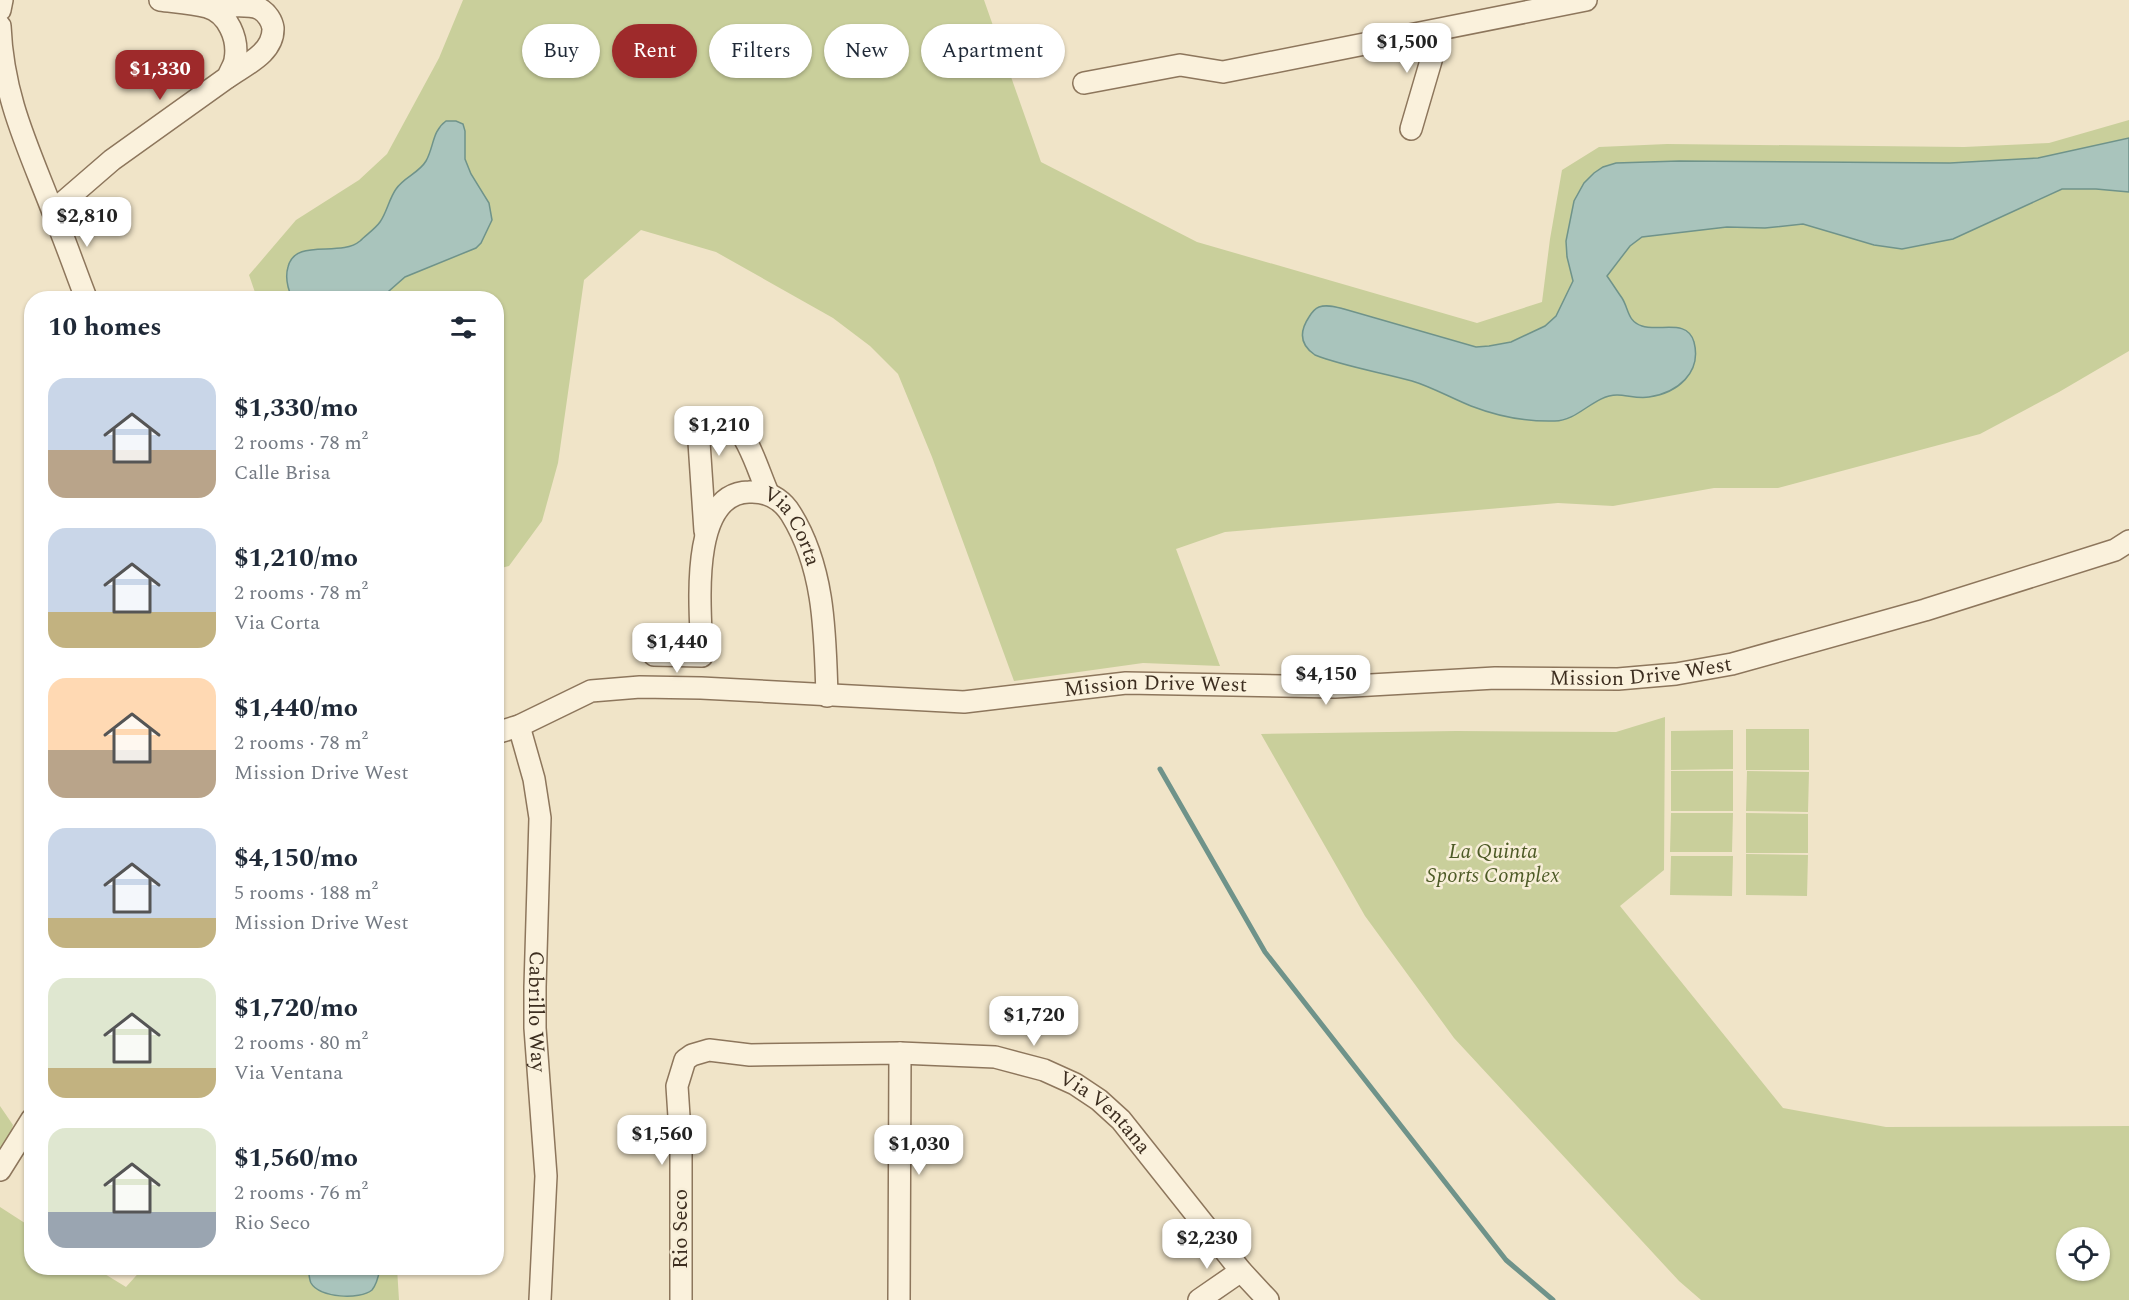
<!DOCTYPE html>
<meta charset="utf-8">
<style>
:root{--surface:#fff;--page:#f6f6f7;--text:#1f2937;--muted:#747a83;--accent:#9e2a2b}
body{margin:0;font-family:Spectral,serif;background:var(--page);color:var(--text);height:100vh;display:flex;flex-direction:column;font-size:22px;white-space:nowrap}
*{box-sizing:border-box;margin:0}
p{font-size:20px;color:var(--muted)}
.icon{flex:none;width:33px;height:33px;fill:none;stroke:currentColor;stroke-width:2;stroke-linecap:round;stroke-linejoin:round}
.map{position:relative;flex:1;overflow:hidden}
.drawer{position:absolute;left:24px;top:291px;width:480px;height:984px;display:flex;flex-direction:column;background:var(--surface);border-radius:24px;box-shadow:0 2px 4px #0004}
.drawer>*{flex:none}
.guide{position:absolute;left:522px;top:24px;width:570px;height:54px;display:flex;gap:12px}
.tools{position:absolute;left:2056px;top:1227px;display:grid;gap:12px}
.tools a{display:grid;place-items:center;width:54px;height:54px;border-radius:50%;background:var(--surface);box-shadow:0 2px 4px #0004;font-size:30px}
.price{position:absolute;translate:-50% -51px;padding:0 14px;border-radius:12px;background:#fff;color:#222;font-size:20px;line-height:39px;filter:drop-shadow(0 2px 3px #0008)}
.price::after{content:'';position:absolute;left:50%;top:36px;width:18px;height:14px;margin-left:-9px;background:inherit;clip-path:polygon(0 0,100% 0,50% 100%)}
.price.selected{background:var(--accent);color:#fff}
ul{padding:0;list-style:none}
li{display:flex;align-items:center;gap:18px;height:150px;padding:0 24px}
li span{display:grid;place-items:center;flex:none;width:168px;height:120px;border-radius:18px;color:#555}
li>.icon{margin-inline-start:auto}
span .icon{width:72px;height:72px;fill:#fffc;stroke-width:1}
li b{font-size:26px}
h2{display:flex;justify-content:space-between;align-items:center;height:72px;padding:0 24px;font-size:26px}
.chip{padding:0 21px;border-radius:27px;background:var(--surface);box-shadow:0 2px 4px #0004;font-size:21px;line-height:54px}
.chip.selected{background:var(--accent);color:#fff}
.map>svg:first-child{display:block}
.green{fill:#c9cf9b;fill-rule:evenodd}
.water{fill:#a9c4bc;stroke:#6f938a;stroke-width:1.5}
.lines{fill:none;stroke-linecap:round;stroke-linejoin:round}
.stream{stroke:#6f938a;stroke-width:5}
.minor-casing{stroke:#8d765c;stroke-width:24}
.minor{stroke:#faf1dc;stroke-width:21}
.labels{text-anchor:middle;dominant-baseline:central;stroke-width:5;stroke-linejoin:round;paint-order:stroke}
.street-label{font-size:21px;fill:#3d2e20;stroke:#f7eed8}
.park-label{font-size:21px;font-style:italic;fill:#4d5a26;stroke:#f7eed8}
</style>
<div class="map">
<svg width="2129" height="1300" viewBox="0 0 2129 1300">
<rect width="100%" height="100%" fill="#f0e4c8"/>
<path class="green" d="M 463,0 L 984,0 L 1041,162 L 1197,242 L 1477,323 L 1542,302 L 1550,239 L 1562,170 L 1599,147 L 1667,144 L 1964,147 L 2049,143 L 2129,120 L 2129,351 L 2059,392 L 1980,434 L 1778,488 L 1714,488 L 1613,506 L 1558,503 L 1225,532 L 1176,549 L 1220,666 L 1143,663 L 1014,681 L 932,457 L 898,374 L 870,346 L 833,318 L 716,252 L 641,230 L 584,280 L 558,463 L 542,521 L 509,566 L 497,569 L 496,298 L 257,298 L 249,275 L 296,220 L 359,180 L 387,154 L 439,58 Z
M 1665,717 L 1664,870 L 1620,906 L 1783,1108 L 1886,1127 L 2129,1126 L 2129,1300 L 1701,1300 L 1679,1281 L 1454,1038 L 1365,916 L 1261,734 L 1456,731 L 1616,732 ZM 2067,1238 L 2100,1238 L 2100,1270 L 2067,1270 Z
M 1746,729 L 1809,729 L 1809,770 L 1746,770 Z
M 1733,730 L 1733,769 L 1671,770 L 1671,731 Z
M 1671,771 L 1733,771 L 1733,811 L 1671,811 Z
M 1747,771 L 1809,772 L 1808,812 L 1746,811 Z
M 1671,813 L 1733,813 L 1732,852 L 1670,852 Z
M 1746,813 L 1808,814 L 1808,853 L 1746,853 Z
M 1746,854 L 1808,855 L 1807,896 L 1746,895 Z
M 1671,856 L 1733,856 L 1732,896 L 1670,895 Z
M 0,1106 L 13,1125 L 0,1167 Z
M 0,1207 L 31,1227 L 32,1268 L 95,1268 L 126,1287 L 143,1268 L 397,1268 L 399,1300 L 0,1300 Z"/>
<path class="water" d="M 446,121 L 456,121 L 463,124 L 465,131 L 465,159 L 471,174 L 489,203 L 492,220 L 481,243 L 476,248 L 405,277 L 381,298 L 292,298 C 288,289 285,277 288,267 C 295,237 340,258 360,241 C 366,235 375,229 380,222 C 387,212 389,199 396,189 C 404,177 419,173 426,161 C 434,147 432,131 446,121 Z
M 2129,138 L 2129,192 L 2096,189 L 2062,189 L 1953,239 L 1902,249 L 1874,245 L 1803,224 L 1765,228 L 1727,227 L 1642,237 L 1630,246 L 1607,276 C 1612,283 1617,291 1622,298 C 1629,309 1627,321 1642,326 C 1660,332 1687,318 1694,342 C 1702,373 1677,393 1649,397 C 1638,399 1627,395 1617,395 C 1594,395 1578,421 1555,421 C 1527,422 1497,416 1471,406 C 1451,398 1432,387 1412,381 C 1380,372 1346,367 1315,355 C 1300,345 1299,332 1309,317 C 1312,312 1314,309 1319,307 C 1327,304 1336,307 1344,309 L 1476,347 L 1489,346 L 1511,342 L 1545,326 L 1556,316 L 1573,281 L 1567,257 L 1566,241 L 1574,201 L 1584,183 L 1594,173 L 1603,167 L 1616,163 L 1679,161 L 1950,163 L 2038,158 Z
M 308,1268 L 380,1268 C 379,1274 376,1285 372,1290 C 360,1300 319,1298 311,1283 C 309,1279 309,1272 308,1268 Z"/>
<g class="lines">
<path class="stream" d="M 1160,769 L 1265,952 L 1506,1260 L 1553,1300"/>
<g class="minor-casing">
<g id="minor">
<path d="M 209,7 C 222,7 249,3 260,9 C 267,13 272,21 273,28 C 274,53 245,65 228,77"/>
<path d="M 0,10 L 2,0"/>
<path d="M 0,26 C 3,98 28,147 53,212 C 65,240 75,270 86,298"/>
<path d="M 1084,83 L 1180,65 L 1223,72 L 1586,0"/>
<path d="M 1411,129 L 1440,30"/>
<path d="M 53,211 L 112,160 L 228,77 C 230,71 234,66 235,60 C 239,39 228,13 207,7 C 192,3 175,2 160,0"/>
<path d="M 705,531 L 699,442 C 702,432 706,424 717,423 C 723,422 729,423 735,427 C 749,437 760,476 768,493"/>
<path id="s1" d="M 654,655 L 702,656 C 701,615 687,493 749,492 C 767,491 781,498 791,514 C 825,569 825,634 827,696"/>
<path id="s2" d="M 519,726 L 534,779 L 540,818 L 535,987 L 535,1028 L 546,1176 L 540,1300"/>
<path id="s3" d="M 496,733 L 519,726 L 591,691 L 640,687 L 701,688 L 964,702 L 1126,683 L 1335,687 L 1495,678 L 1618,679 L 1676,674 L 1732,664 L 1925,610 L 2115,550 L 2129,541"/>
<path d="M 0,1170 L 32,1119"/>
<path id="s4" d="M 681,1300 L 681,1147 L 677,1086 L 685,1060 L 692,1055 L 709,1050 L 750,1055 L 900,1053 L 995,1057 L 1044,1070 L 1075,1084 L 1099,1100 L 1121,1120 L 1241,1271 L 1268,1300"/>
<path d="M 899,1300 L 900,1053"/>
<path d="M 1199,1300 L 1241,1271"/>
</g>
</g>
<use href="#minor" class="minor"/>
</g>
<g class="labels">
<g class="street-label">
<text stroke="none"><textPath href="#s1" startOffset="296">Via Corta</textPath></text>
<text stroke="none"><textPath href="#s3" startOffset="1156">Mission Drive West</textPath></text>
<text stroke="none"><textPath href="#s3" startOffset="670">Mission Drive West</textPath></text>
<text stroke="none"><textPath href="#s2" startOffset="288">Cabrillo Way</textPath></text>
<text stroke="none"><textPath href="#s4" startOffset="680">Via Ventana</textPath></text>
<text transform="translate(681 1229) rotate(-90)">Rio Seco</text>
</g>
<g class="park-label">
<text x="1493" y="852">La Quinta<tspan x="1493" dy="24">Sports Complex</tspan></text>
</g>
</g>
</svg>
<div class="tools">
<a><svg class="icon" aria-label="locate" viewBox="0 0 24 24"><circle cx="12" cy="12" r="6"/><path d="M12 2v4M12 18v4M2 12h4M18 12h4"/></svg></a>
</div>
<b class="price" style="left:1407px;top:74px">$1,500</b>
<b class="price selected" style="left:160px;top:101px">$1,330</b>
<b class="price" style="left:87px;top:248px">$2,810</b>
<b class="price" style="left:719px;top:457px">$1,210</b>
<b class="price" style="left:677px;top:674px">$1,440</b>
<b class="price" style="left:1326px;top:706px">$4,150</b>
<b class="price" style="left:1034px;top:1047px">$1,720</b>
<b class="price" style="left:662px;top:1166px">$1,560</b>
<b class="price" style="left:919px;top:1176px">$1,030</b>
<b class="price" style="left:1207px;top:1270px">$2,230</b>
<div class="guide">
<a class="chip">Buy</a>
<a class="chip selected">Rent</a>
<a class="chip">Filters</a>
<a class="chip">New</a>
<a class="chip">Apartment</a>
</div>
<section class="drawer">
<h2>10 homes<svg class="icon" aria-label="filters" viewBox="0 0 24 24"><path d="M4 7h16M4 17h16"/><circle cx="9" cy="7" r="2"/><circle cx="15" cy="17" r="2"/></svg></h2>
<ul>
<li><span style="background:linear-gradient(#c9d6e8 60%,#b9a48a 0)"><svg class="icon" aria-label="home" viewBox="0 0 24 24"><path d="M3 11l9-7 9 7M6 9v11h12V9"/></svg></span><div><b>$1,330/mo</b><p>2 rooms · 78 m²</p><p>Calle Brisa</p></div></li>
<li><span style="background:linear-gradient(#c9d6e8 70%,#c2b280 0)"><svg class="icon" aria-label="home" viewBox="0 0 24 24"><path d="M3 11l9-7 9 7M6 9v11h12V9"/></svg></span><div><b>$1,210/mo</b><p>2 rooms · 78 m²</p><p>Via Corta</p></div></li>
<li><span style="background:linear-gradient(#ffd9b3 60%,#b9a48a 0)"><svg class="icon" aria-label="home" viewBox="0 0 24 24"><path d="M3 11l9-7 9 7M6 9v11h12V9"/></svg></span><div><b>$1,440/mo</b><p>2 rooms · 78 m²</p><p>Mission Drive West</p></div></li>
<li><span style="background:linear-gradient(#c9d6e8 75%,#c2b280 0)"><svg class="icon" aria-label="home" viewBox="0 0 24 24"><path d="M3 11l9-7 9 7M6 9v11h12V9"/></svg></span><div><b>$4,150/mo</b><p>5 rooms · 188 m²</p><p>Mission Drive West</p></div></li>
<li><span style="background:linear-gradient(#dfe7d0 75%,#c2b280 0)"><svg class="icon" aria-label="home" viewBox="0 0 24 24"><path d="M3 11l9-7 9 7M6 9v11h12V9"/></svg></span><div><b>$1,720/mo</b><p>2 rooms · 80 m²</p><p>Via Ventana</p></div></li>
<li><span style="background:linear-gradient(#dfe7d0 70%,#9aa5b1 0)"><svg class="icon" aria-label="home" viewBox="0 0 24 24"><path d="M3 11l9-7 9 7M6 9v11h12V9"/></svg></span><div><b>$1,560/mo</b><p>2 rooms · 76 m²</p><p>Rio Seco</p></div></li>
</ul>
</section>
</div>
